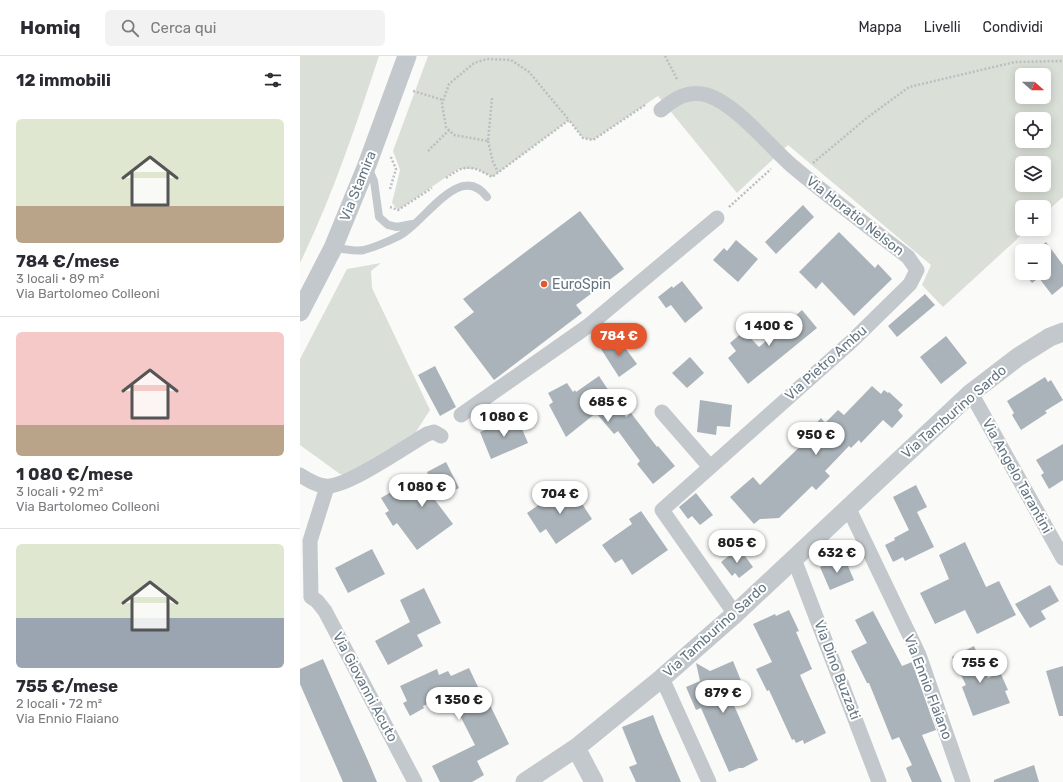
<!DOCTYPE html>
<html lang="it">
<meta charset="utf-8">
<style>
:root{--surface:#fff;--page:#f2f2f3;--text:#2b2b33;--muted:#7c7c81;--line:#e1e1e2;--accent:#e4572e}
body{margin:0;font-family:Rubik,sans-serif;background:var(--page);color:var(--text);height:100vh;display:flex;flex-direction:column;font-size:15px;white-space:nowrap}
*{box-sizing:border-box;margin:0}
p{font-size:13px;color:var(--muted)}
.icon{flex:none;width:22px;height:22px;fill:none;stroke:currentColor;stroke-width:2;stroke-linecap:round;stroke-linejoin:round}
.map{position:relative;flex:1;overflow:hidden}
.sheet{display:flex;flex-direction:column;background:var(--surface);width:300px}
.sheet>*{flex:none}
.needle{width:26px;rotate:111deg}
.controls{position:absolute;left:715px;top:12px;display:grid;gap:8px}
.controls a{display:grid;place-items:center;width:36px;height:36px;border-radius:6px;background:var(--surface);box-shadow:0 2px 10px #0003;font-size:20px}
.price{position:absolute;translate:-50% -34px;padding:0 9px;border-radius:14px;background:#fff;color:#222;font-size:13px;line-height:26px;filter:drop-shadow(0 1px 2px #0008)}
.price::after{content:'';position:absolute;left:50%;top:24px;width:12px;height:9px;margin-left:-6px;background:inherit;clip-path:polygon(0 0,100% 0,50% 100%)}
.price.selected{background:var(--accent);color:#fff}
ul{padding:0;list-style:none}
li{display:grid;align-content:center;gap:8px;height:212px;padding:0 16px}
li+li{border-top:1px solid var(--line)}
li span{display:grid;place-items:center;height:124px;border-radius:6px;color:#555}
li>.icon{margin-inline-start:auto}
span .icon{width:72px;height:72px;fill:#fffc;stroke-width:1}
li b{font-size:17px}
h2{display:flex;justify-content:space-between;align-items:center;height:48px;padding:0 16px;font-size:17px}
header{display:flex;align-items:center;gap:24px;box-sizing:border-box;height:56px;padding:0 20px;background:var(--surface);border-bottom:1px solid var(--line)}
header strong{font-size:19px}
nav{display:flex;gap:22px;margin-inline-start:auto;font-size:14px}
.search{width:280px;height:36px;background:var(--page);display:flex;align-items:center;gap:10px;box-sizing:border-box;padding:0 14px;border-radius:6px;color:var(--muted);font-size:15px}
main{display:flex;flex:1;min-height:0}
.map>svg:first-child{display:block}
.green{fill:#dadfd7;fill-rule:evenodd}
.building{fill:#aab3b9}
.lines{fill:none;stroke-linecap:round;stroke-linejoin:round}
.path{stroke:#bbbfc2;stroke-width:2.5;stroke-dasharray:2 2;stroke-linecap:butt}
.service{stroke:#c3c8cc;stroke-width:8}
.minor{stroke:#c3c8cc;stroke-width:15}
.tertiary{stroke:#c3c8cc;stroke-width:19}
.poi-dot{fill:#e4572e;stroke:#fff;stroke-width:1.5}
.labels{text-anchor:middle;dominant-baseline:central;stroke-width:4;stroke-linejoin:round;paint-order:stroke}
.street-label{font-size:14px;fill:#657683;stroke:#fff}
.poi-label{font-size:14px;fill:#657683;stroke:#fff;text-anchor:start}
</style>
<header>
<strong>Homiq</strong>
<div class="search"><svg class="icon" aria-label="search" viewBox="0 0 24 24"><circle cx="10" cy="10" r="6"/><path d="M15 15l6 6"/></svg>Cerca qui</div>
<nav><a>Mappa</a><a>Livelli</a><a>Condividi</a></nav>
</header>
<main>
<section class="sheet">
<h2>12 immobili<svg class="icon" aria-label="filters" viewBox="0 0 24 24"><path d="M4 7h16M4 17h16"/><circle cx="9" cy="7" r="2"/><circle cx="15" cy="17" r="2"/></svg></h2>
<ul>
<li><span style="background:linear-gradient(#dfe7d0 70%,#b9a48a 0)"><svg class="icon" aria-label="home" viewBox="0 0 24 24"><path d="M3 11l9-7 9 7M6 9v11h12V9"/></svg></span><div><b>784 €/mese</b><p>3 locali · 89 m²</p><p>Via Bartolomeo Colleoni</p></div></li>
<li><span style="background:linear-gradient(#f6c9c9 75%,#b9a48a 0)"><svg class="icon" aria-label="home" viewBox="0 0 24 24"><path d="M3 11l9-7 9 7M6 9v11h12V9"/></svg></span><div><b>1 080 €/mese</b><p>3 locali · 92 m²</p><p>Via Bartolomeo Colleoni</p></div></li>
<li><span style="background:linear-gradient(#dfe7d0 60%,#9aa5b1 0)"><svg class="icon" aria-label="home" viewBox="0 0 24 24"><path d="M3 11l9-7 9 7M6 9v11h12V9"/></svg></span><div><b>755 €/mese</b><p>2 locali · 72 m²</p><p>Via Ennio Flaiano</p></div></li>
</ul>
</section>
<div class="map">
<svg width="763" height="726" viewBox="0 0 763 726">
<rect width="100%" height="100%" fill="#fafaf8"/>
<path class="green" d="M 0,0 L 79,0 C 56,70 32,141 0,207 Z
M 128,0 L 763,0 L 763,141 L 744,158 L 744,151 L 722,151 L 722,173 L 728,173 L 643,251 L 622,229 L 631,209 L 488,89 L 437,137 L 358,40 L 293,84 L 283,82 L 269,64 L 192,121 L 177,113 L 158,113 L 98,154 L 92,147 L 100,114 L 93,95 ZM 722,19 L 744,19 L 744,41 L 722,41 ZM 722,63 L 744,63 L 744,85 L 722,85 ZM 722,107 L 744,107 L 744,129 L 722,129 Z
M 81,207 L 71,215 L 72,232 L 130,354 L 112,382 L 48,419 L 40,418 L 0,389 L 0,303 L 47,213 Z"/>
<path class="building" d="M 503,149 L 514,161 L 476,198 L 465,186 Z
M 280,155 L 324,213 L 276,249 L 282,257 L 194,324 L 154,271 L 174,256 L 163,243 Z
M 539,176 L 575,212 L 578,208 L 592,223 L 554,260 L 522,226 L 516,233 L 499,216 Z
M 436,184 L 458,203 L 438,226 L 413,204 L 424,192 L 427,195 Z
M 746,186 L 763,209 L 763,230 L 752,239 L 739,222 L 732,227 L 724,217 L 744,217 L 744,195 L 735,195 Z
M 382,225 L 403,252 L 385,267 L 371,249 L 366,252 L 358,241 L 372,230 L 373,232 Z
M 625,238 L 635,249 L 597,281 L 588,270 Z
M 502,254 L 517,272 L 448,328 L 428,302 L 436,295 L 430,287 L 444,275 L 459,291 Z
M 646,280 L 667,307 L 641,328 L 620,301 Z
M 318,282 L 337,308 L 319,321 L 301,293 Z
M 390,301 L 404,317 L 387,332 L 372,317 Z
M 135,310 L 156,351 L 140,360 L 118,319 Z
M 299,320 L 326,361 L 331,357 L 357,391 L 358,390 L 375,410 L 353,428 L 337,408 L 340,405 L 318,375 L 314,378 L 296,357 L 266,381 L 249,349 L 253,346 L 248,337 L 267,327 L 273,336 L 275,334 L 276,336 Z
M 745,321 L 748,326 L 751,324 L 763,344 L 745,355 L 747,357 L 721,374 L 712,359 L 714,357 L 707,345 Z
M 572,330 L 581,338 L 584,334 L 588,337 L 589,336 L 603,349 L 598,354 L 603,360 L 592,372 L 583,364 L 561,387 L 559,384 L 551,392 L 549,390 L 525,415 L 530,420 L 516,434 L 512,430 L 479,462 L 460,463 L 454,468 L 430,441 L 453,421 L 460,429 L 511,380 L 508,376 L 521,362 L 525,367 L 538,354 L 544,359 Z
M 400,344 L 432,349 L 430,371 L 417,370 L 416,379 L 397,376 Z
M 217,361 L 228,387 L 191,403 L 180,376 Z
M 763,388 L 763,424 L 749,433 L 741,419 L 744,417 L 736,404 Z
M 146,406 L 159,432 L 135,444 L 153,468 L 117,494 L 97,467 L 93,470 L 85,457 L 89,455 L 81,442 L 101,430 L 109,443 L 133,429 L 127,416 Z
M 269,428 L 292,463 L 256,488 L 246,473 L 240,477 L 227,457 Z
M 616,429 L 627,451 L 617,456 L 634,491 L 605,505 L 603,501 L 593,506 L 585,489 L 595,484 L 594,482 L 609,474 L 593,441 Z
M 396,437 L 413,459 L 400,469 L 392,460 L 388,463 L 379,451 Z
M 341,455 L 368,494 L 332,519 L 322,503 L 315,507 L 302,489 L 332,468 L 329,463 Z
M 665,486 L 686,531 L 699,525 L 716,559 L 677,578 L 665,554 L 635,568 L 620,537 L 649,523 L 639,499 Z
M 439,492 L 453,511 L 439,522 L 435,517 L 432,520 L 421,506 Z
M 72,493 L 85,518 L 48,537 L 35,512 Z
M 544,501 L 554,524 L 530,534 L 520,511 Z
M 750,529 L 759,545 L 741,555 L 746,563 L 730,572 L 715,548 Z
M 124,532 L 141,567 L 117,579 L 123,590 L 88,609 L 75,585 L 110,566 L 100,544 Z
M 489,554 L 499,575 L 496,576 L 512,613 L 500,619 L 526,677 L 504,688 L 503,684 L 496,687 L 494,683 L 492,684 L 469,634 L 467,635 L 456,613 L 472,606 L 453,568 L 475,558 L 476,560 Z
M 573,555 L 602,610 L 612,606 L 636,674 L 622,679 L 642,726 L 612,726 L 606,712 L 612,709 L 599,681 L 592,684 L 569,627 L 567,627 L 551,595 L 567,587 L 555,564 Z
M 674,590 L 688,622 L 700,616 L 708,634 L 705,635 L 710,647 L 673,660 L 662,631 L 666,629 L 652,601 Z
M 23,603 L 69,707 L 77,726 L 43,726 L 0,628 L 0,613 Z
M 433,605 L 444,632 L 429,638 L 458,704 L 443,712 L 439,712 L 429,716 L 401,652 L 396,654 L 386,631 L 400,625 L 396,607 L 410,615 Z
M 763,610 L 763,660 L 759,660 L 746,615 Z
M 169,612 L 187,650 L 190,649 L 209,688 L 177,705 L 184,719 L 172,726 L 140,726 L 132,710 L 175,689 L 149,638 L 123,650 L 124,652 L 110,660 L 103,647 L 107,645 L 100,630 L 137,613 L 139,619 L 148,615 L 151,620 Z
M 353,659 L 360,677 L 381,726 L 336,726 L 329,711 L 337,708 L 322,671 Z
M 734,709 L 739,726 L 694,726 L 694,724 Z"/>
<g class="lines">
<path class="path" d="M 365,0 L 378,25
M 113,35 L 143,44
M 192,42 L 188,85 L 154,79 L 146,71 L 142,48 L 149,28 L 174,7 L 187,3 L 211,4 L 229,16 L 269,64
M 188,85 L 193,106 L 198,116
M 128,95 L 149,74
M 513,107 L 568,61 L 609,31 L 715,6 L 763,5
M 146,122 C 165,108 171,109 192,121 L 269,64 L 283,82 L 293,84 L 345,49
M 90,133 L 96,113 L 90,99
M 90,151 L 98,154 L 132,132
M 429,151 L 471,113"/>
<path class="service" d="M 68,111 L 74,125 L 79,161 L 88,169 L 97,171 L 112,168
M 33,192 C 42,192 55,196 64,194 C 75,191 89,185 99,180 C 124,168 159,104 187,141"/>
<path class="minor" d="M 361,54 C 375,42 388,34 407,39 C 436,48 468,89 491,109 C 529,141 569,171 608,201 L 617,214 L 610,228 L 552,285 L 362,454 L 435,558
M 671,337 L 763,502
M 362,356 L 410,411
M 161,359 L 288,270 L 417,162
M 0,419 C 8,424 16,429 25,430 C 45,433 108,389 127,378 L 134,376 L 141,380
M 548,451 L 619,599 L 663,726
M 494,503 L 579,726
M 11,541 L 17,545 L 25,555 L 115,726
M 11,541 L 10,485 L 27,431
M 362,622 L 409,726"/>
<path class="tertiary" d="M 0,256 L 33,192 L 67,109 L 107,0
M 276,692 L 294,726
M 225,726 L 276,692 L 362,622 L 435,558 L 671,337 L 718,301 L 750,281 L 763,276"/>
</g>
<circle class="poi-dot" cx="244" cy="228" r="4"/>
<g class="labels">
<g class="street-label">
<text transform="translate(58 130) rotate(-68)">Via Stamira</text>
<text transform="translate(555 160) rotate(38)">Via Horatio Nelson</text>
<text transform="translate(526 307) rotate(-42)">Via Pietro Ambu</text>
<text transform="translate(654 356) rotate(-41)">Via Tamburino Sardo</text>
<text transform="translate(717 420) rotate(61)">Via Angelo Tarantini</text>
<text transform="translate(415 574) rotate(-42)">Via Tamburino Sardo</text>
<text transform="translate(537 614) rotate(69)">Via Dino Buzzati</text>
<text transform="translate(65 631) rotate(62)">Via Giovanni Acuto</text>
<text transform="translate(628 631) rotate(69)">Via Ennio Flaiano</text>
</g>
<g class="poi-label">
<text x="252" y="228">EuroSpin</text>
</g>
</g>
</svg>
<div class="controls">
<a><svg class="needle" viewBox="-14 -14 28 28"><path d="M0-13l5 13h-10z" fill="#e53935"/><path d="M0 13l5-13h-10z" fill="#7c7c81"/></svg></a>
<a><svg class="icon" aria-label="locate" viewBox="0 0 24 24"><circle cx="12" cy="12" r="6"/><path d="M12 2v4M12 18v4M2 12h4M18 12h4"/></svg></a>
<a><svg class="icon" aria-label="layers" viewBox="0 0 24 24"><path d="M12 4l9 5-9 5-9-5zM3 14l9 5 9-5"/></svg></a>
<a>+</a>
<a>−</a>
</div>
<b class="price" style="left:469px;top:291px">1 400 €</b>
<b class="price selected" style="left:319px;top:301px">784 €</b>
<b class="price" style="left:308px;top:367px">685 €</b>
<b class="price" style="left:204px;top:382px">1 080 €</b>
<b class="price" style="left:516px;top:400px">950 €</b>
<b class="price" style="left:122px;top:452px">1 080 €</b>
<b class="price" style="left:260px;top:459px">704 €</b>
<b class="price" style="left:437px;top:508px">805 €</b>
<b class="price" style="left:537px;top:518px">632 €</b>
<b class="price" style="left:680px;top:628px">755 €</b>
<b class="price" style="left:423px;top:658px">879 €</b>
<b class="price" style="left:159px;top:665px">1 350 €</b>
</div>
</main>
